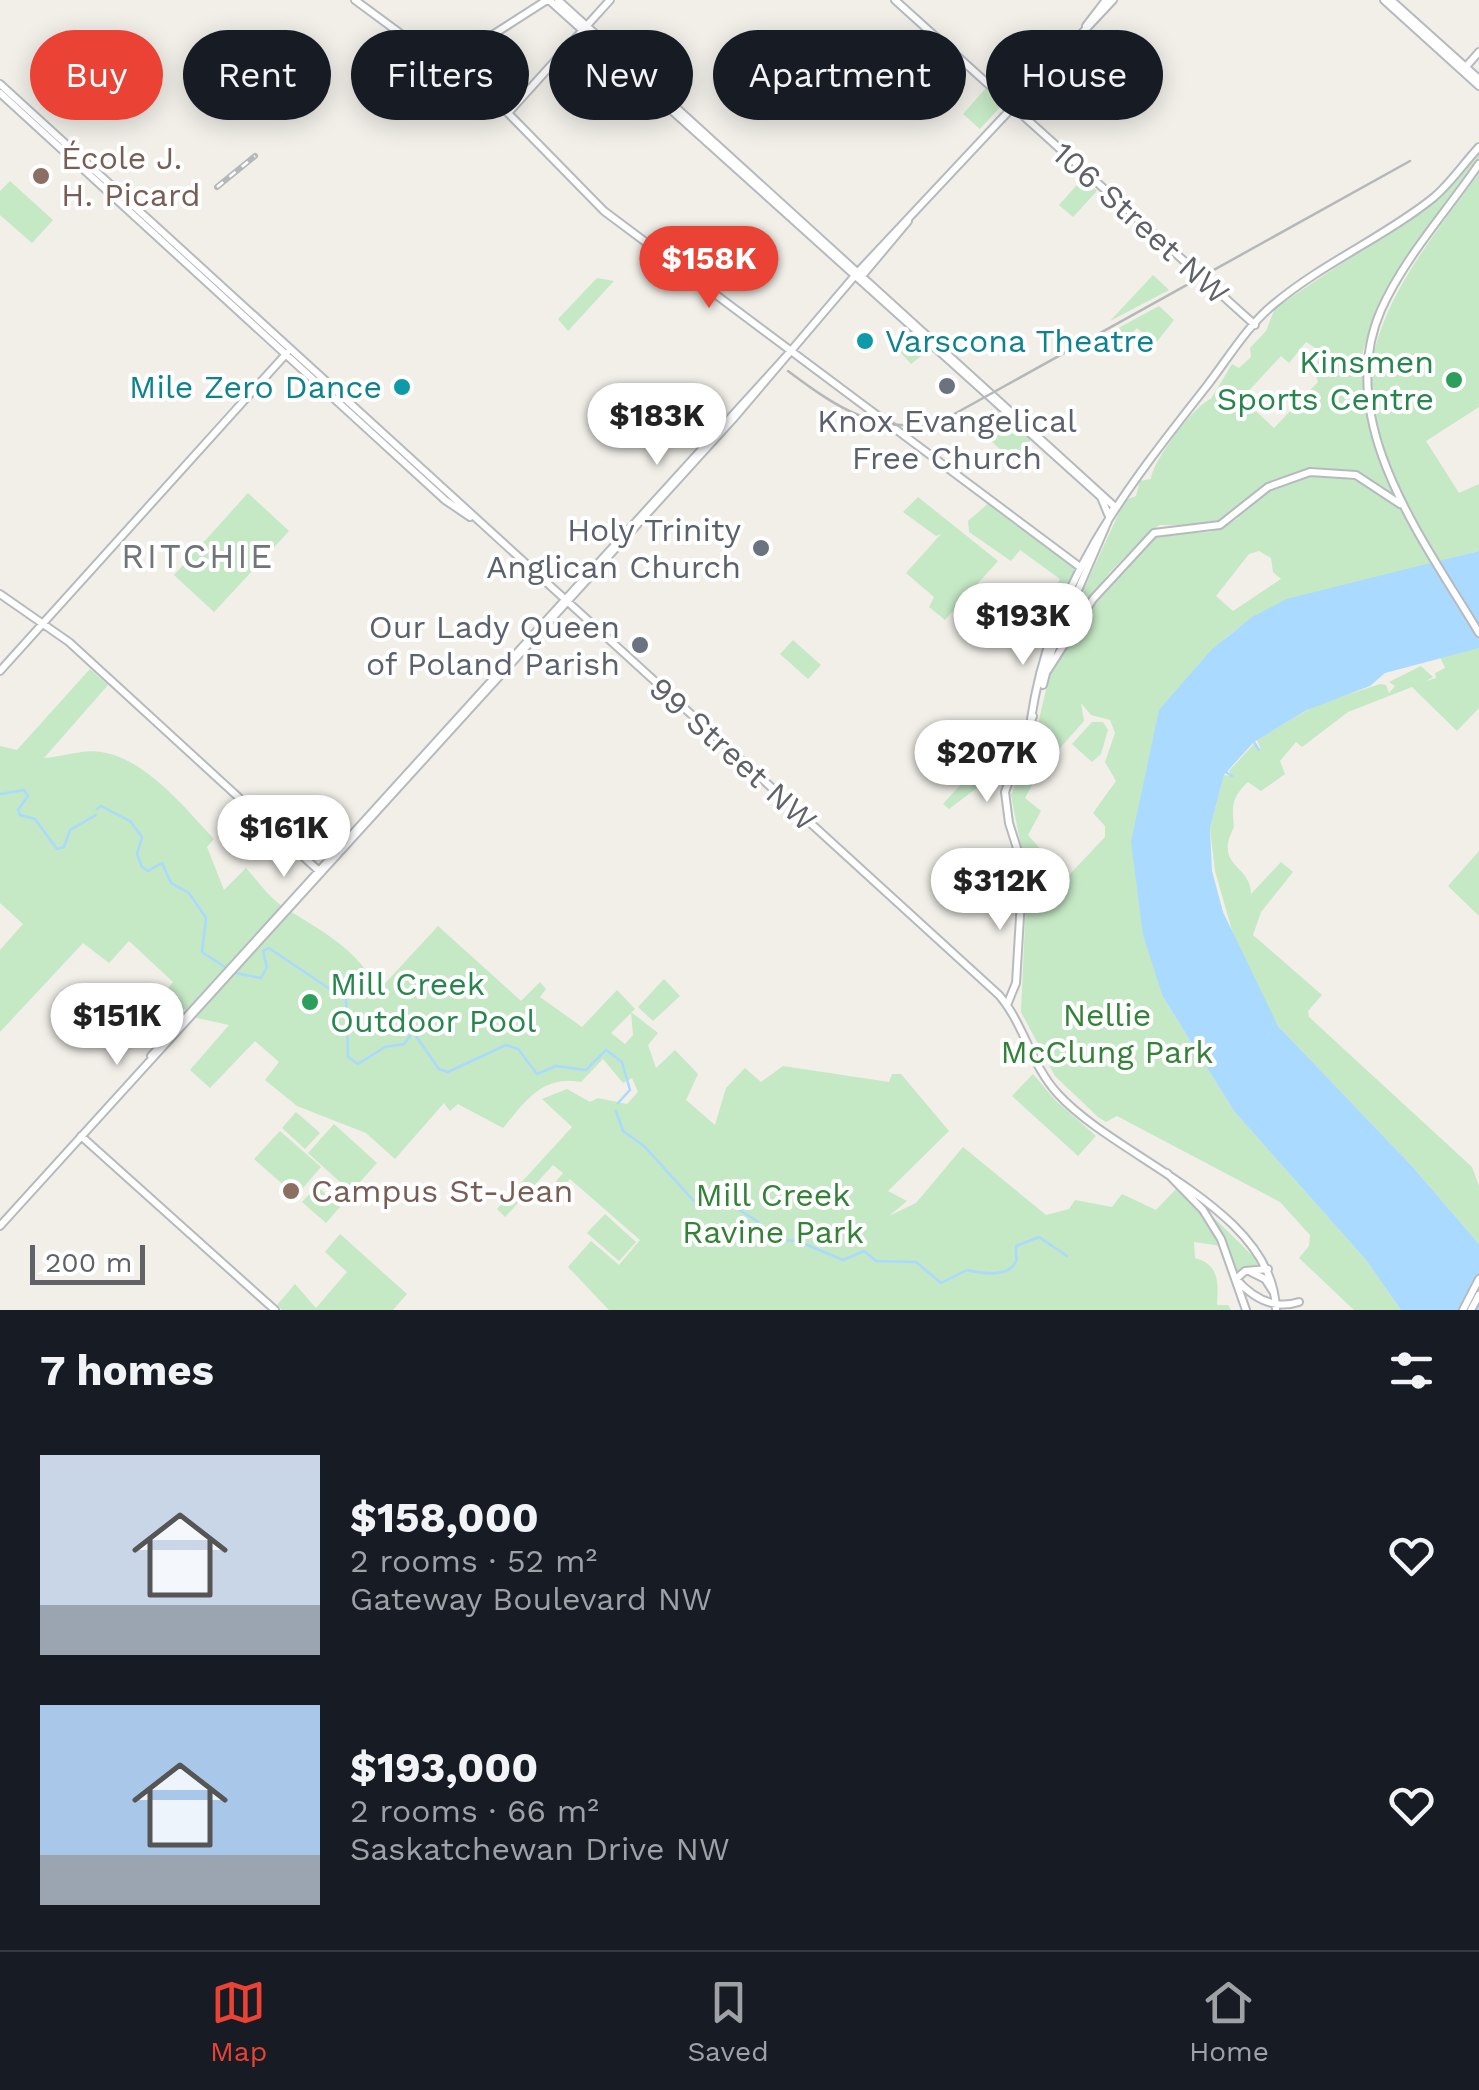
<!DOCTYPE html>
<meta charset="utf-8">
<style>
:root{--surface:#171b24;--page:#242831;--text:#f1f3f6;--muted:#9ea1a6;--line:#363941;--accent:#ea4335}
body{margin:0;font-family:"Work Sans",sans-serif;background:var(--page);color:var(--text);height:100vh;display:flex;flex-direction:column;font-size:38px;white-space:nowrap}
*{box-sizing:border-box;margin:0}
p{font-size:32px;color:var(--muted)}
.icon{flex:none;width:55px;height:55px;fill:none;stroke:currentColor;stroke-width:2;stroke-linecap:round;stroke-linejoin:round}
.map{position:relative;height:1310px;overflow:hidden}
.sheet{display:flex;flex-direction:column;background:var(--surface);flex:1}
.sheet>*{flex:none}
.hud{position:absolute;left:30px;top:30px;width:1420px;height:90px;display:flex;gap:20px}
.scale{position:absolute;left:30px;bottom:25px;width:115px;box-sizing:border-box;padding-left:10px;border:5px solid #5f6368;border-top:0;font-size:28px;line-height:35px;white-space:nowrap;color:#5f6368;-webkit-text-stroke:8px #fff;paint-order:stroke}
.price{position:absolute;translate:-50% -85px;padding:0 22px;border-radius:35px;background:#fff;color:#222;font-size:32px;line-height:65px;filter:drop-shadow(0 2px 5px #0008)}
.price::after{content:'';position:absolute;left:50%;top:60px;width:30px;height:22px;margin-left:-15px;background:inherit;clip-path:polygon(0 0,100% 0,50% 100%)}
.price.active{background:var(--accent);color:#fff}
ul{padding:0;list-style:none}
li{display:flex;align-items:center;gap:30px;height:250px;padding:0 40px}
li span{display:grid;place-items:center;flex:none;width:280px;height:200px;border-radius:0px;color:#555}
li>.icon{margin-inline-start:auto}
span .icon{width:120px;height:120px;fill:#fffc;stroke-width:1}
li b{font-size:42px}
h2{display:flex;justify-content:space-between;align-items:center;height:120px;padding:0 40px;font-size:42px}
.tag{padding:0 35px;border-radius:45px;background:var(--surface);box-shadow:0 5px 25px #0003;font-size:35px;line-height:90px}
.tag.active{background:var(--accent);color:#fff}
.dock{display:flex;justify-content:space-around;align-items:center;height:140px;border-top:2px solid var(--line);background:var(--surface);font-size:28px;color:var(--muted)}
.dock a{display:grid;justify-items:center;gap:5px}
.dock .active{color:var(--accent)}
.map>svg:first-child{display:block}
.green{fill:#c5e8c5;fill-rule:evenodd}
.water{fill:#aadaff}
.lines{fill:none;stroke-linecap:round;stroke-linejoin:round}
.stream{stroke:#aadaff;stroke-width:2.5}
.secondary-casing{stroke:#b6babf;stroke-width:10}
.secondary{stroke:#fff;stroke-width:6}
.tram{stroke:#b6b7b8;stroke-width:2.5}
.rail-casing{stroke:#b6b7b8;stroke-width:6}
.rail{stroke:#fff;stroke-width:2.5;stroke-dasharray:8;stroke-linecap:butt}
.education-dot{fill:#8d6e63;stroke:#fff;stroke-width:4}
.culture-dot{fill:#0f9aa8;stroke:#fff;stroke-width:4}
.leisure-dot{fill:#2e9e5b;stroke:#fff;stroke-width:4}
.worship-dot{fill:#6b7280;stroke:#fff;stroke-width:4}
.labels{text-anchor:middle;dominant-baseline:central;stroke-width:8;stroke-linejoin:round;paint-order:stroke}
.education-label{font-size:32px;fill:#785e54;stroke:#fff;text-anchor:start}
.street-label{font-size:32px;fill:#5f6368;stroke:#fff}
.culture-label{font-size:32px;fill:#0d838f;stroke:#fff;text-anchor:start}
.leisure-label{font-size:32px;fill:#27864d;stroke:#fff;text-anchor:end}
.worship-label{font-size:32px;fill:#5b616d;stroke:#fff;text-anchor:end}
.park-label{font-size:32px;fill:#348238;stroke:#fff}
.neighbourhood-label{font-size:35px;letter-spacing:2.5px;fill:#70757a;stroke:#fff}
</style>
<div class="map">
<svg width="1479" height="1310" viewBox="0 0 1479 1310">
<rect width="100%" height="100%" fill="#f1efe8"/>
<path class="green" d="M 986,88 L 1003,104 L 980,129 L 963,114 Z
M 1479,153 L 1479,160 C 1437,223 1374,291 1360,365 L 1366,348 L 1375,348 C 1393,282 1440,228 1479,173 L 1479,407 L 1426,441 L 1459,493 L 1479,484 L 1479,551 C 1452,557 1425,568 1398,574 C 1305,595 1249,599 1186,680 L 1163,997 L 1234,1111 L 1366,1260 L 1401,1310 L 1354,1310 L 1299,1258 L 1309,1246 L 1310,1235 L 1280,1202 L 1117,1116 L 1106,1122 L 1098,1117 L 1055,1076 L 1021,1012 L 1026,901 L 1038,875 L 1055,890 L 1105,837 L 1105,826 L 1093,813 L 1116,781 L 1105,762 L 1115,733 L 1110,720 L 1091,715 L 1081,703 L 1084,721 L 1060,748 L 1046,740 L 1034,755 L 1043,764 L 1025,798 L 1041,811 L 1028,835 L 1044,853 L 1028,882 L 1011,795 L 1037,728 L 1050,673 L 1088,609 L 1156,535 L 1210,532 L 1241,517 L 1208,526 L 1160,525 L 1150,531 L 1109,573 L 1061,638 L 1125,500 L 1136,496 L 1140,481 L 1151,479 C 1152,462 1195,404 1211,399 L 1232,364 L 1239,368 L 1251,357 L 1250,348 L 1266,331 L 1275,308 L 1438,199 ZM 1306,342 L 1322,352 L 1314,370 L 1318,382 L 1274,428 L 1242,398 L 1281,356 L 1289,363 ZM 1259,551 L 1271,558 L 1273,572 L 1281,579 L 1233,611 L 1216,596 L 1249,554 Z
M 1083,178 L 1097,191 L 1073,217 L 1059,205 Z
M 10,181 L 53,220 L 32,243 L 0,215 L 0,191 Z
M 1153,275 L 1169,290 L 1110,321 Z
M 597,278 L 614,281 L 568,331 L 558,319 Z
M 1159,306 L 1174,320 L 1155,344 L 1137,328 L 1116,350 L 1100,338 Z
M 905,327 L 930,349 L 911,364 L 891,342 Z
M 995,409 L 1031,440 L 1013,461 L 978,429 Z
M 248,493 L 289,531 L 214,612 L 174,575 Z
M 918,497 L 998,561 L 945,620 L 929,607 L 934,597 L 906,573 L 941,534 L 936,536 L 903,512 Z
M 990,502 L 1072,564 L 1075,570 L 1060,597 L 1053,592 L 1060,579 L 1020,550 L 1011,561 L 969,532 L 968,521 Z
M 793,640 L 821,665 L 808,679 L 780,654 Z
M 1479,648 L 1479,708 L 1457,731 L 1412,687 L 1348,712 L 1302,747 L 1296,742 L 1280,761 L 1285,774 L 1261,791 L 1248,782 C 1231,798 1232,806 1234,827 C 1213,867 1251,864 1251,894 L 1281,862 L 1293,872 L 1261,912 L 1253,935 L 1322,995 L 1308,1011 L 1309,1017 L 1472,1167 L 1479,1186 L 1479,1244 L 1411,1165 L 1278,1026 L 1238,951 L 1215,871 L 1210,828 L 1224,775 L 1232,776 L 1229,771 L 1254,744 L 1261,750 L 1257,740 L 1316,705 L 1380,684 L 1386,685 L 1389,693 L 1395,686 L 1389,682 L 1421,666 L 1433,677 L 1426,681 L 1436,678 L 1435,673 L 1445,668 L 1440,657 Z
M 90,669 L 108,685 L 44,758 C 63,757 82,749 101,752 C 145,758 186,809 214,839 L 207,847 L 224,890 L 246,868 C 257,880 270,899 285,908 C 321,931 359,949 378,991 L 438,926 L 521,1001 L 540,982 L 546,989 L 540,997 L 582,1027 L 617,990 L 635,1009 L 611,1033 L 625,1044 L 633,1035 L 631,1012 L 658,1033 L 648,1045 L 656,1068 L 675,1050 L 698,1074 L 686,1100 L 715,1125 L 726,1088 L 745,1068 L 761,1082 L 783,1066 L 889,1082 L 892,1074 L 901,1074 L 949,1131 L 888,1191 L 907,1201 L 889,1216 L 916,1203 L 963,1147 L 1046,1215 L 1069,1209 L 1075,1200 L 1112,1207 L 1122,1194 L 1156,1210 L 1176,1189 L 1209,1222 L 1222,1246 L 1194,1242 L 1195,1258 C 1220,1265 1218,1283 1217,1305 L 1228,1305 L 1231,1310 L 609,1310 L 568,1267 L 591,1241 L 619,1265 L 640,1240 L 570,1179 L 560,1190 L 553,1185 L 563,1173 L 553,1165 L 505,1217 L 497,1209 L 572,1127 L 542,1099 L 567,1089 L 590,1102 L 598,1098 L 627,1104 L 638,1092 L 632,1078 L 623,1083 L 603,1059 L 581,1082 C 542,1075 526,1101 503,1128 L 458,1104 L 450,1111 L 444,1103 L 395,1159 L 366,1133 L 297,1106 L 265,1080 L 279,1062 L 255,1041 L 210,1088 L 190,1070 L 229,1025 L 197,1018 L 184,1009 L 167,1026 L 150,1010 L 173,982 L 129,941 L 109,963 L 83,943 L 0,1032 L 0,950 L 23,924 L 0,903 L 0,746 L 17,750 Z
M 1092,722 L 1103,722 L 1108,730 L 1101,754 L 1092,762 L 1072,744 Z
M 978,765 L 989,776 L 986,781 L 949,809 L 943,804 Z
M 1479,851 L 1479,916 L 1448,886 Z
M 664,979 L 680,996 L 653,1021 L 638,1007 Z
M 1033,1074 L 1056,1101 L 1096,1136 L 1078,1156 L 1012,1096 Z
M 296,1112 L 320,1133 L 305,1149 L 282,1128 Z
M 334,1124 L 377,1163 L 351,1192 L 308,1153 Z
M 280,1131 L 321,1167 L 296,1196 L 254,1159 Z
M 317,1186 L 340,1207 L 326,1223 L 302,1202 Z
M 1208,1212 L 1263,1266 L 1237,1274 Z
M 605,1214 L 636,1242 L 619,1261 L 587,1233 Z
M 340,1234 L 407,1294 L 393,1310 L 282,1310 L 277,1305 L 295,1284 L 316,1308 L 347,1272 L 325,1252 Z"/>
<path class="water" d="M 1479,551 L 1479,648 L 1385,673 L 1370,686 L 1307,710 L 1254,742 L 1224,775 L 1210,828 L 1212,871 L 1223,912 L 1278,1026 L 1411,1165 L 1479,1244 L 1479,1310 L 1401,1310 L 1366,1260 L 1234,1111 L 1163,997 L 1143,935 L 1131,842 L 1159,710 L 1212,649 L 1252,617 L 1287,599 Z"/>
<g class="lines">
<path class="stream" d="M 1254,742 L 1259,750
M 1226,772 L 1232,776
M 0,794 L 24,790 L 28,796 L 18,810 L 20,815 L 35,819 L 57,849 L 64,847 L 70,830 L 96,815
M 97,809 L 101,806 L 130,821 L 142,837 L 137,854 L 142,867 L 148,871 L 162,863 L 171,883 L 189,893 L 206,918 L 202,952 L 228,969
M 235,973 L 261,978 L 267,967 L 263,951 L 269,948 L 346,1000 L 348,1057 L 358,1064 L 385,1047 L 404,1044 L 413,1032 L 439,1069 L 448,1072 L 506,1045 L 518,1049 L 537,1074 L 556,1066 L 586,1070 L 606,1050 L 622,1062 L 630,1090 L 618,1103
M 616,1111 L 623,1131 L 644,1146 L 693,1200 L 703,1201 L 714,1194 L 724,1201
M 727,1202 L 757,1221 L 774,1240 L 798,1241 L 843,1260 L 864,1251 L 876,1261 L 916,1262 L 941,1283 L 967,1270 C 984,1274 1012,1278 1017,1258
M 1016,1257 L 1016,1246 L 1039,1237 L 1067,1256"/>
<g class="secondary-casing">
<path id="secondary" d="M 355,0 L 508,113 L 604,211 L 1080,567
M 549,0 L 1101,497 L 1108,514
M 558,0 L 1114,506
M 895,0 L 1255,325
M 1384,0 L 1479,86
M 1391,0 L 1479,79
M 1086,26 L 1106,0
M 444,66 L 547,0
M 1463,70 L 1479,52
M 0,84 L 999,995 C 1024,1024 1031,1065 1058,1094 C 1117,1159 1274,1209 1276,1310
M 0,93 L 445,500 L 470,517
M 508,113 L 610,0
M 1479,164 C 1447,211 1404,258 1381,310 C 1332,422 1425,542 1479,633
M 862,276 L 908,221
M 0,594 L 69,642 L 319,871
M 1048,670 L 1093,599 L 1154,533 L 1220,525 L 1268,487 L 1310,472 L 1356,475 L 1400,504
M 0,671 L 287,353
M 1043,685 L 1052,650 L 1114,507
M 1031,719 C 1051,584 1124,491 1206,387 C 1227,360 1247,326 1274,304 C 1323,263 1386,236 1433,198 C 1450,184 1464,163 1479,147
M 1007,1005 L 1016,983 L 1023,867 L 1009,823 L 1005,792 L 1033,716
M 151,1056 L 790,352
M 81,1136 L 275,1310
M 1167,1173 L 1203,1210 L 1221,1239 L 1246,1310
M 0,1226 L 733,419 L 858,272 L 1113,0
M 1268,1269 L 1245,1271 L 1236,1279 C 1253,1298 1274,1310 1299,1302
M 1251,1272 L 1265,1279 L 1274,1293
M 1463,1310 L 1479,1279
M 1471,1310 L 1479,1295"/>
</g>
<use href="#secondary" class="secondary"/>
<path class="tram" d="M 788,371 C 836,407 878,436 940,422 L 1410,161"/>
<g class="rail-casing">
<path id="rail" d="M 217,187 L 255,156"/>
</g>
<use href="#rail" class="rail"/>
</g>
<g class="education-dot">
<circle cx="41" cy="176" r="10"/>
<circle cx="291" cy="1191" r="10"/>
</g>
<g class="culture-dot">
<circle cx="865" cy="341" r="10"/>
<circle cx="402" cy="387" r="10"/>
</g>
<g class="leisure-dot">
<circle cx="1454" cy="380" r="10"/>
<circle cx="310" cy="1002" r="10"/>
</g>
<g class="worship-dot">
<circle cx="947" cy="386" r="10"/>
<circle cx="761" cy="548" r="10"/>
<circle cx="640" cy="645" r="10"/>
</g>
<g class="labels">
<g class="education-label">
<text x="61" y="158">École J.<tspan x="61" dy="37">H. Picard</tspan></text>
<text x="311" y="1191">Campus St-Jean</text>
</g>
<g class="street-label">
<text transform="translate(1141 223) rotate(42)">106 Street NW</text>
<text transform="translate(733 754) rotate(42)">99 Street NW</text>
</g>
<g class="culture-label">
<text x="885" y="341">Varscona Theatre</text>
<text x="382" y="387" text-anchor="end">Mile Zero Dance</text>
</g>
<g class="leisure-label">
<text x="1434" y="362">Kinsmen<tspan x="1434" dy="37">Sports Centre</tspan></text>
<text x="330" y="984" text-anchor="start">Mill Creek<tspan x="330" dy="37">Outdoor Pool</tspan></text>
</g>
<g class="worship-label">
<text x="947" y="421" text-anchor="middle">Knox Evangelical<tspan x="947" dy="37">Free Church</tspan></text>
<text x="741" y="530">Holy Trinity<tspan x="741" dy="37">Anglican Church</tspan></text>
<text x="620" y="627">Our Lady Queen<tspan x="620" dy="37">of Poland Parish</tspan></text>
</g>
<g class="park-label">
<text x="1107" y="1015">Nellie<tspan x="1107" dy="37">McClung Park</tspan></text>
<text x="773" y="1195">Mill Creek<tspan x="773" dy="37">Ravine Park</tspan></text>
</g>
<g class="neighbourhood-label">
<text x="198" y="556">RITCHIE</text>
</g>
</g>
</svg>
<div class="scale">200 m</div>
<b class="price active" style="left:709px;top:311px">$158K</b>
<b class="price" style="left:657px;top:468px">$183K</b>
<b class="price" style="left:1023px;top:668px">$193K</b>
<b class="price" style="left:987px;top:805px">$207K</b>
<b class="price" style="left:284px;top:880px">$161K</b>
<b class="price" style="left:1000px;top:933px">$312K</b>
<b class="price" style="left:117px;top:1068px">$151K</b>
<div class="hud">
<a class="tag active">Buy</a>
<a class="tag">Rent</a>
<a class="tag">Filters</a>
<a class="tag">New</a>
<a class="tag">Apartment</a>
<a class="tag">House</a>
</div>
</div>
<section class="sheet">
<h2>7 homes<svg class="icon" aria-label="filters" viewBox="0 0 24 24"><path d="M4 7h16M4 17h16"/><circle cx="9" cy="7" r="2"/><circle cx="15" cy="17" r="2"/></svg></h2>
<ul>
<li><span style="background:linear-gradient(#c9d6e8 75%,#9aa5b1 0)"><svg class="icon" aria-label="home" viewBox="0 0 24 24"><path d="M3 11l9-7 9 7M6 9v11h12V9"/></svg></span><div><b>$158,000</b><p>2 rooms · 52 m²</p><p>Gateway Boulevard NW</p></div><svg class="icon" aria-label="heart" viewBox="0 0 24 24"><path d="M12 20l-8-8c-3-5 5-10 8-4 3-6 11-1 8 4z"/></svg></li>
<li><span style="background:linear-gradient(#a9c7e8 75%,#9aa5b1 0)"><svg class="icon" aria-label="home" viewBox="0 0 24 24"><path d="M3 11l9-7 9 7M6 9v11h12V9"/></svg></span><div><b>$193,000</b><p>2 rooms · 66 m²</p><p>Saskatchewan Drive NW</p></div><svg class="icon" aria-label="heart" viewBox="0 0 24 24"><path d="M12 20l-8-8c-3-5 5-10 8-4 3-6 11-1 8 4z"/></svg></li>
</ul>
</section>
<nav class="dock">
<a class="active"><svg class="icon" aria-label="map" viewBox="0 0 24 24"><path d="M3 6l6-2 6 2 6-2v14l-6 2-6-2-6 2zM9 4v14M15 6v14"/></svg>Map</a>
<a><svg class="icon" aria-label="saved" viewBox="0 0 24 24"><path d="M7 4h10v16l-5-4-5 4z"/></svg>Saved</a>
<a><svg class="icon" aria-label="home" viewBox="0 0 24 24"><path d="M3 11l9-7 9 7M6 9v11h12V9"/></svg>Home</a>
</nav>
